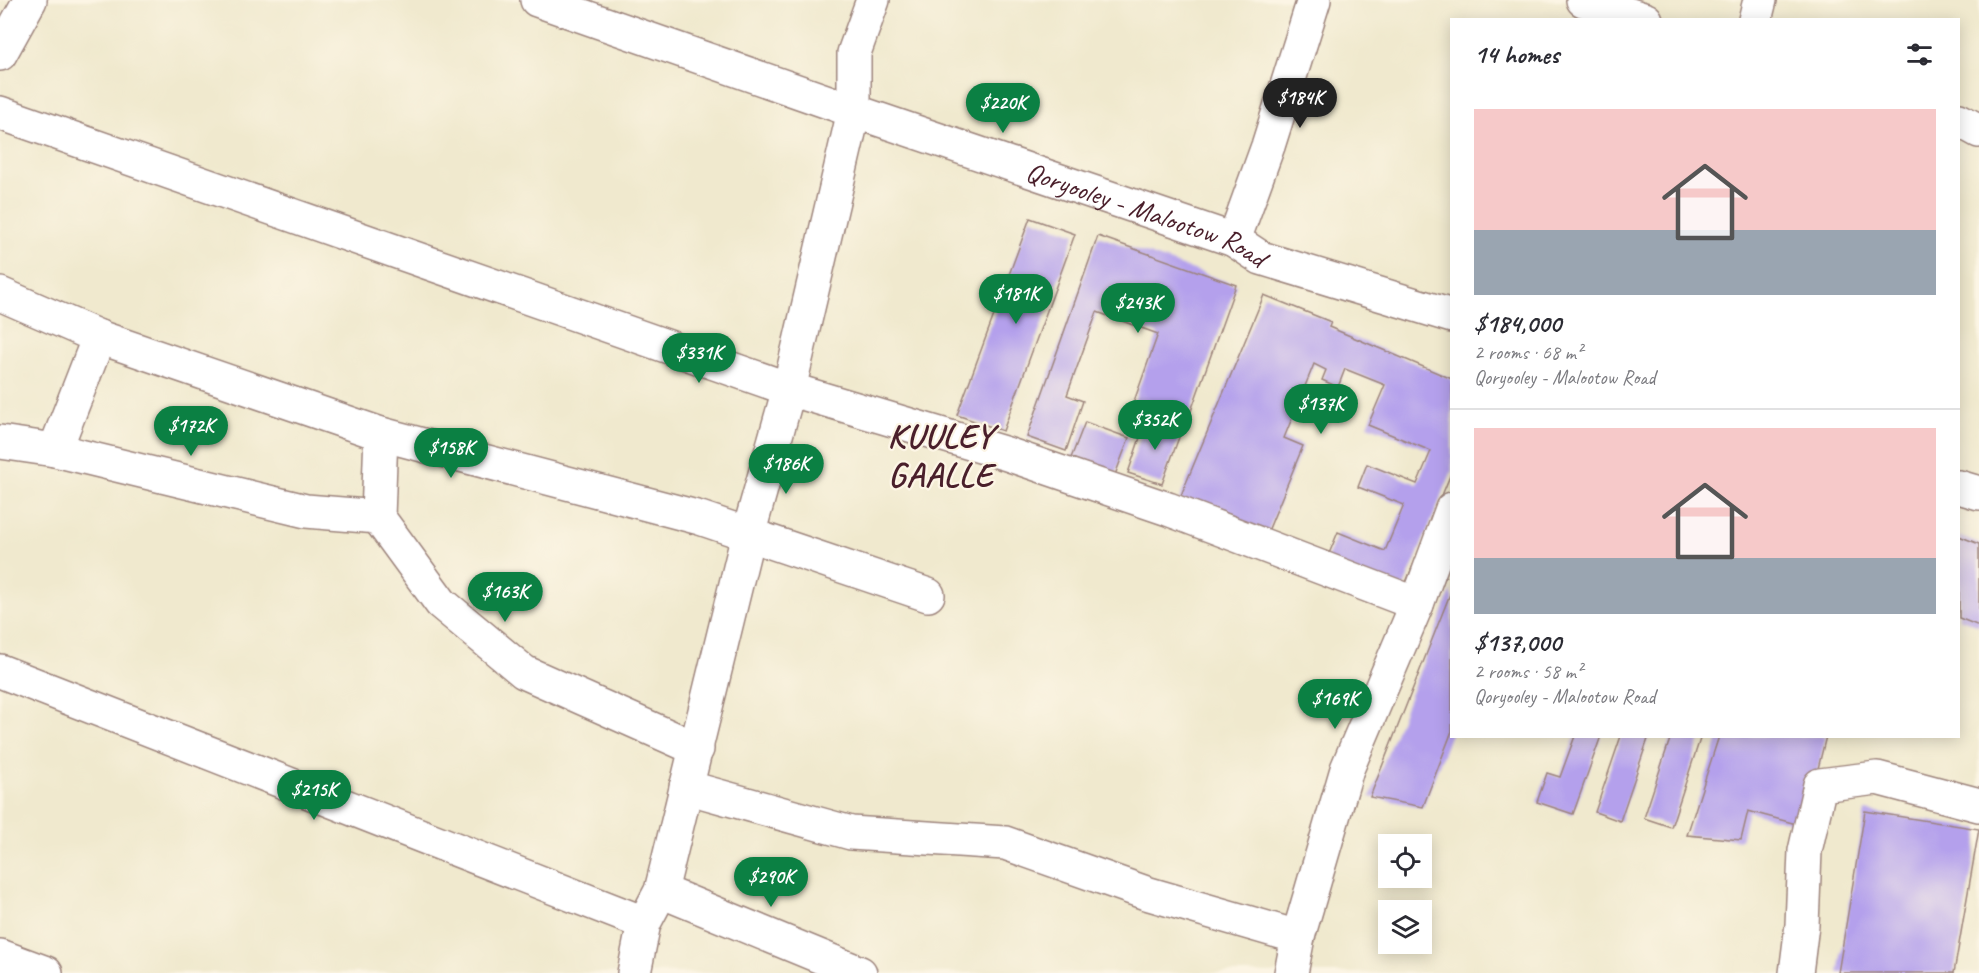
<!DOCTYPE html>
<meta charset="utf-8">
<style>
:root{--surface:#fff;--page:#f2f2f3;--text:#2b2b33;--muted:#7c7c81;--line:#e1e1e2;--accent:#0b8043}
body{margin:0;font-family:Caveat,sans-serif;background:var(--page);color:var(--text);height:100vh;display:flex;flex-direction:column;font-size:22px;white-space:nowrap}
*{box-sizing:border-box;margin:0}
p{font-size:20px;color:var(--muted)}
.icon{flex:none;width:33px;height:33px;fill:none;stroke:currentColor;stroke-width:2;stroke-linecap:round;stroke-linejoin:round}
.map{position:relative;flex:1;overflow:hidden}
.sheet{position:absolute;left:1450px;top:18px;width:510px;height:720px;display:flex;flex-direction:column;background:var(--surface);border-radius:0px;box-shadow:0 3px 15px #0003}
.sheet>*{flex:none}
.tools{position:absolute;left:1378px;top:834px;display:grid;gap:12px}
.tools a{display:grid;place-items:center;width:54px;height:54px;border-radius:0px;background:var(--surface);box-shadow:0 3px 15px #0003;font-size:30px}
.price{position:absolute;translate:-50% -51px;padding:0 14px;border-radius:21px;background:var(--accent);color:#fff;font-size:20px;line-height:39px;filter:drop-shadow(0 2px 3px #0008)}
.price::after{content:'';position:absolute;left:50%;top:36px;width:18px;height:14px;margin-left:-9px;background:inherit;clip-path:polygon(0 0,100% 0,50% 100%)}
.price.selected{background:#222;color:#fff}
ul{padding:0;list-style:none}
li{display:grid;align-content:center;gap:12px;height:318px;padding:0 24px}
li+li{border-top:2px solid var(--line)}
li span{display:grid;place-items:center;height:186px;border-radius:0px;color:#555}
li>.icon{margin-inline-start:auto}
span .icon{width:108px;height:108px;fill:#fffc;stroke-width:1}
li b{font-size:26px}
h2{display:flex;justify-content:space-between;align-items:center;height:72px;padding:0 24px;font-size:26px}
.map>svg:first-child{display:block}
.building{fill:#b4a0ec}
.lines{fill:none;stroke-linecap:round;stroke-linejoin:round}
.minor-casing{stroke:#9d847c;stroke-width:36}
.minor{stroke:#fff;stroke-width:33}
.labels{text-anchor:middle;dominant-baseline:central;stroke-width:4.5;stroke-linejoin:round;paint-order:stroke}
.street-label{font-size:28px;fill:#4a1f2b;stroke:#fcf5e5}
.district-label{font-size:34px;font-weight:bold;letter-spacing:1.5px;fill:#4a1f2b;stroke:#fcf5e5}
</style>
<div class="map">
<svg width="1979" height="973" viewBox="0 0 1979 973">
<rect width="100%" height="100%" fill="#fcf5e5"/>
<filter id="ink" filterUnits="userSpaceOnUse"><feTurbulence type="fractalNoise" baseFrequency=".0167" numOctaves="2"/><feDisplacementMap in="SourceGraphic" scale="12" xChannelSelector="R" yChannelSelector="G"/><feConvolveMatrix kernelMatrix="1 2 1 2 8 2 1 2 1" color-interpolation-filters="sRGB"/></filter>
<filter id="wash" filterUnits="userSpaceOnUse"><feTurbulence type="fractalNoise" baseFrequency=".008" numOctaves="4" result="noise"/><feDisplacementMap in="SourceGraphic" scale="24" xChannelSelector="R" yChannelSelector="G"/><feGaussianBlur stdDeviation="1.35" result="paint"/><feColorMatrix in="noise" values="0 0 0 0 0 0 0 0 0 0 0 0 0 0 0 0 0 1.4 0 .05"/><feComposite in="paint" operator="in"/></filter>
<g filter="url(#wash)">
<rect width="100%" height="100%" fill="#f0e9ce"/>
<g id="blocks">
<path class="building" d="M 1030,218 L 1075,234 L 1003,431 L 957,415 Z
M 1098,236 L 1236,285 L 1186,425 L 1132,407 L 1158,334 L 1097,312 L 1067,395 L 1083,401 L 1066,451 L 1027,437 Z
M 1264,295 L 1331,322 L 1329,327 L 1452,379 L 1452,471 L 1402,592 L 1326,561 L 1338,532 L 1385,551 L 1404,505 L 1358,487 L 1367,464 L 1417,484 L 1431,451 L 1368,425 L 1385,385 L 1345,369 L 1338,387 L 1322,380 L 1326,370 L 1314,364 L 1284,438 L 1303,446 L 1266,536 L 1179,500 Z
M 1147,417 L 1182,429 L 1162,484 L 1128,473 Z
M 1085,422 L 1129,438 L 1115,475 L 1071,458 Z
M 1959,536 L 1979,544 L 1979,626 L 1959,618 Z
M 1452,589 L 1452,731 L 1423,807 L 1370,797 Z
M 1575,736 L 1601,736 L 1573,814 L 1537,802 L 1547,773 L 1560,777 Z
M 1621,736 L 1649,736 L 1620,821 L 1595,812 Z
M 1671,736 L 1701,736 L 1671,827 L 1644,818 Z
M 1719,736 L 1826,736 L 1804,826 L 1748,811 L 1741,840 L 1687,835 Z
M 1865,811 L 1979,829 L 1954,973 L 1838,973 Z"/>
</g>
</g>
<g filter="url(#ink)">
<use href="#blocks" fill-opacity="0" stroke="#9d847c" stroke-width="1.5"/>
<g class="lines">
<g class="minor-casing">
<g id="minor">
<path id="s1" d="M 537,0 L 854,111 L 1234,240 L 1261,258 L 1452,316"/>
<path d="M 1583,0 L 1646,20"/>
<path d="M 1755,20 L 1760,0"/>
<path d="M 0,54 L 30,0"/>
<path d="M 0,113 L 789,389 L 1007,454 L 1168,509 L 1417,604"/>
<path d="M 1959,120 L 1979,131"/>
<path d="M 1234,240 L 1268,146 L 1314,0"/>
<path d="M 0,294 L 99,337 L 381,434 L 700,518 L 928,595"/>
<path d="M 381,434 L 378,517 L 441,603 L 524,672 L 697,749"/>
<path d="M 0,442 L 55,450 L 306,511 L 378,517"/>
<path d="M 55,450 L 99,337"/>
<path d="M 1959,487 L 1979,493"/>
<path d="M 0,671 L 644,923"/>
<path d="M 686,787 L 851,833 L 1005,843 L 1146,893 L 1298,937"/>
<path d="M 661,891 L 860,973"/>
<path d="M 0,956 L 46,973"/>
<path d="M 634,973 L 644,923 L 661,891 L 748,535 L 789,389 L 854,111 L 854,53 L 873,0"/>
<path d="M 1291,973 L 1298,937 L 1347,769 L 1417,604 L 1452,509"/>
<path d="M 1796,973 L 1802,925 L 1805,851 L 1820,785 L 1877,778 L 1979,805"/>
</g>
</g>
<use href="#minor" class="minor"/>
</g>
</g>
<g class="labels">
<g class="street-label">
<text stroke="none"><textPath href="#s1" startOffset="646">Qoryooley - Malootow Road</textPath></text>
</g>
<g class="district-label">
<text x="941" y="435">KUULEY<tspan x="941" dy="39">GAALLE</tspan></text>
</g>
</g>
</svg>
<div class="tools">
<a><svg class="icon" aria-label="locate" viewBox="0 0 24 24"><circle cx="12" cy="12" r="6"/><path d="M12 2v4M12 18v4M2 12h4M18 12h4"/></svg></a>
<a><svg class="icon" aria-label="layers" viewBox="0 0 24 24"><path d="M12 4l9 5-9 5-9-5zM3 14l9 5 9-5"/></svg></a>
</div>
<b class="price selected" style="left:1300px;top:129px">$184K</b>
<b class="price" style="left:1003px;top:134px">$220K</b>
<b class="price" style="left:1016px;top:325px">$181K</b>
<b class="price" style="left:1138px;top:334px">$243K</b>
<b class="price" style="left:699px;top:384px">$331K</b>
<b class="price" style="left:1321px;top:435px">$137K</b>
<b class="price" style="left:1155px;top:451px">$352K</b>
<b class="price" style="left:191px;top:457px">$172K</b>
<b class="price" style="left:451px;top:479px">$158K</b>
<b class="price" style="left:786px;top:495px">$186K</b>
<b class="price" style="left:505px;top:623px">$163K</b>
<b class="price" style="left:1335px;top:730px">$169K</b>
<b class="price" style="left:314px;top:821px">$215K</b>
<b class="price" style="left:771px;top:908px">$290K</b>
<section class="sheet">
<h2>14 homes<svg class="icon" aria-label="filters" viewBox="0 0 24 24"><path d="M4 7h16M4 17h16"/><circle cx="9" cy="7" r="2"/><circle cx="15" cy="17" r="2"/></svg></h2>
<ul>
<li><span style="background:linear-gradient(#f6c9c9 65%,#9aa5b1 0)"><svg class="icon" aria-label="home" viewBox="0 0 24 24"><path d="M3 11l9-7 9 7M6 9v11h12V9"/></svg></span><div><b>$184,000</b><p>2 rooms · 68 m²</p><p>Qoryooley - Malootow Road</p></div></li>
<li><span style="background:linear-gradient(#f6c9c9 70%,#9aa5b1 0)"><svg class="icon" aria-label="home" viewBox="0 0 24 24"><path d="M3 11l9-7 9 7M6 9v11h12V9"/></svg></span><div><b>$137,000</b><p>2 rooms · 58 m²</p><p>Qoryooley - Malootow Road</p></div></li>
</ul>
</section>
</div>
